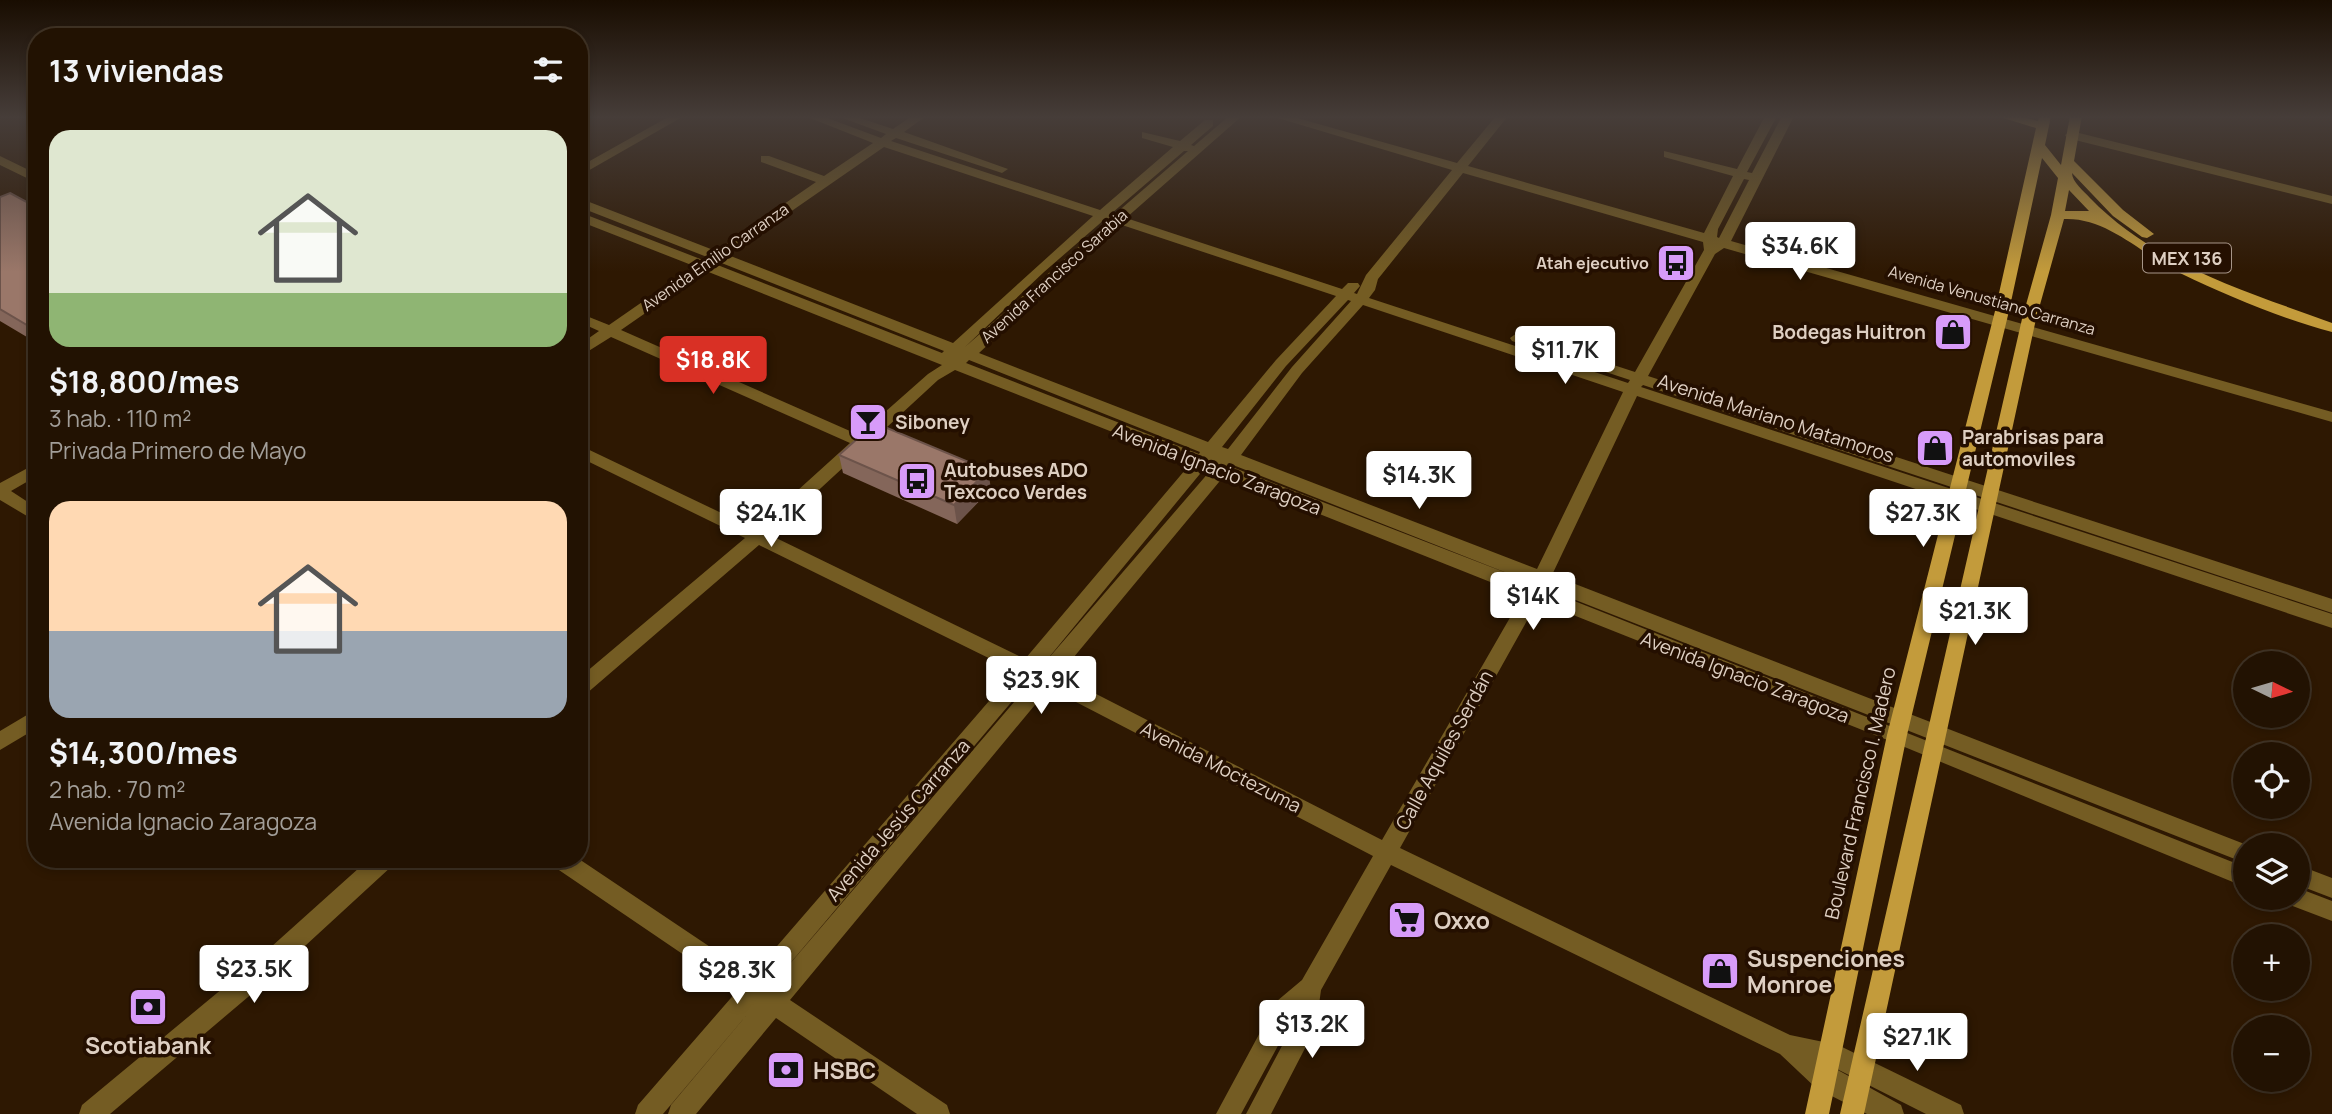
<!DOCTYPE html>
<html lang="es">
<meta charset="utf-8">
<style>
:root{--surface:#221202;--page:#2e2011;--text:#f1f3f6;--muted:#a29e99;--line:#3f3224;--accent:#d93025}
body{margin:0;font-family:Manrope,sans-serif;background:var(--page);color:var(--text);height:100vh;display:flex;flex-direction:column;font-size:26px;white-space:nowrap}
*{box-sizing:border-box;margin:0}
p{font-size:23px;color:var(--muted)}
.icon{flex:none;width:38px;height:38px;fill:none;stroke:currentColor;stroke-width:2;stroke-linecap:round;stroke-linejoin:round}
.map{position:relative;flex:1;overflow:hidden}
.drawer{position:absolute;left:28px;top:28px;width:560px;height:840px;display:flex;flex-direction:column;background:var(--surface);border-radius:28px;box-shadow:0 4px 10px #0003,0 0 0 2px var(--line)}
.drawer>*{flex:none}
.needle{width:46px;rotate:95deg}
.controls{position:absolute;left:2233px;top:651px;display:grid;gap:14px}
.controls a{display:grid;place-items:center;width:77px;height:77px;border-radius:50%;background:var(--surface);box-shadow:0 4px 10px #0003,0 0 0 2px var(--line);font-size:35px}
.price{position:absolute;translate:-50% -60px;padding:0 16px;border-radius:7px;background:#fff;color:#222;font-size:23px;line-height:46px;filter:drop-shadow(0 2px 4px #0008)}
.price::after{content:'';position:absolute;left:50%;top:42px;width:21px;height:16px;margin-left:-10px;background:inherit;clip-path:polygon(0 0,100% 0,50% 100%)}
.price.selected{background:var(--accent);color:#fff}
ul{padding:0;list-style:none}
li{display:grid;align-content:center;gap:14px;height:371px;padding:0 21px}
li span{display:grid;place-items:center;height:217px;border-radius:21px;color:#555}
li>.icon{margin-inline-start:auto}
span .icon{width:126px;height:126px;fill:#fffc;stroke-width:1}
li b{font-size:30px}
h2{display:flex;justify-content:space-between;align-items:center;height:84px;padding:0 21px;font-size:30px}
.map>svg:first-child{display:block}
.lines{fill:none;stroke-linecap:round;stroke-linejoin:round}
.minor{fill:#745c23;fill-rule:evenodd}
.major{fill:#c39b3b;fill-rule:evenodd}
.wall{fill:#84665a}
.shaded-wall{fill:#6c534a}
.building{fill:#9a7769;stroke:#6c534a;stroke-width:2}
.labels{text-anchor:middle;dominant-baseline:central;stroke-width:7;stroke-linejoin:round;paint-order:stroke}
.far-street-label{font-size:16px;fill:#decfc2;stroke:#240f00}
.far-poi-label{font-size:16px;font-weight:bold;fill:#decfc2;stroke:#240f00;text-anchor:end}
.shield{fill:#240f00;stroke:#a69588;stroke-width:2}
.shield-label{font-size:18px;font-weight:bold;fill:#decfc2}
.poi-label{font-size:19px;font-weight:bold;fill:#decfc2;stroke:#240f00;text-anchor:start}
.street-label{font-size:19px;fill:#decfc2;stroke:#240f00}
.near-poi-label{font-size:23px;font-weight:bold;fill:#decfc2;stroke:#240f00;text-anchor:start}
</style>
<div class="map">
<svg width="2332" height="1114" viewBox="0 0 2332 1114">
<rect width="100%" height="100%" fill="#2e1802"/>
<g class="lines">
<path class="minor" d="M 670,116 L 684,116 L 579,176 L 579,167 Z
M 805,116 L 822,116 L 881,138 L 886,134 L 837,116 L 854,116 L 893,129 L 912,116 L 926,116 L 904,132 L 1008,169 L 1002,173 L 896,138 L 891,141 L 1100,210 L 1173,147 L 1142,138 L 1142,132 L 1180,141 L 1205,120 L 1213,120 L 1213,126 L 1191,145 L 1194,146 L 1229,116 L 1242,116 L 1126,218 L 1342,289 L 1348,283 L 1358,283 L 1360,286 L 1354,293 L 1357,294 L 1366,275 L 1452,170 L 1271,116 L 1290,116 L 1457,163 L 1496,116 L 1508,116 L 1468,166 L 1704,233 L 1733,176 L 1664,157 L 1664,151 L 1737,169 L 1765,116 L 1777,116 L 1747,172 L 1752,173 L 1782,116 L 1794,116 L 1731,241 L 2332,412 L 2332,422 L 1724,248 L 1715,254 L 1648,376 L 2332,599 L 2332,613 L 1643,385 L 1641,387 L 2332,614 L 2332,628 L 1637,396 L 1552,575 L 2247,845 L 2245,863 L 1545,588 L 1544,589 L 2245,867 L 2245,887 L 1890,741 L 1538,601 L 1400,848 L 1790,1035 L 1838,1045 L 1961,1105 L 1964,1114 L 1926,1114 L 1827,1064 L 1901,1105 L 1904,1114 L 1867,1114 L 1816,1088 L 1780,1054 L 1391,865 L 1321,990 L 1316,1027 L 1271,1114 L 1246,1114 L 1293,1025 L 1294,1016 L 1241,1114 L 1216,1114 L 1277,1001 L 1302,980 L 1373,856 L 1049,688 L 790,1000 L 947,1105 L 950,1114 L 917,1114 L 776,1018 L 696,1114 L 668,1114 L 671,1105 L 756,1004 L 663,1114 L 635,1114 L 638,1105 L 737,991 L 553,866 L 550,859 L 579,859 L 752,975 L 1015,671 L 759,545 L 586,694 L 579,697 L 579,678 L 745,538 L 579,457 L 579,445 L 755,529 L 850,443 L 611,337 L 579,357 L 579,345 L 599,331 L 579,322 L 579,313 L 609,325 L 694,266 L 579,221 L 579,212 L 703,260 L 707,257 L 579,207 L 579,198 L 716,251 L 816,182 L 761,162 L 761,156 L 769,156 L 824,176 L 873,143 ZM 884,147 L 1093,216 L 953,343 L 728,255 ZM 1184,151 L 1188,151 L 1115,214 L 1112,213 ZM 1463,173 L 1703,242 L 1704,250 L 1635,372 L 1522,335 L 1517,333 L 1510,338 L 1512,341 L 1630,380 L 1628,383 L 1369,298 L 1375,290 L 1378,279 ZM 1744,179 L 1749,180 L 1719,238 L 1717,237 L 1718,229 ZM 1105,219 L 1108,221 L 965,347 L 1044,272 ZM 1119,224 L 1336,296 L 1276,360 L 1208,442 L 979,353 ZM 719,262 L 944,351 L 942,353 L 715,264 ZM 706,271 L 942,365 L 928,374 L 859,435 L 621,330 ZM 1348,300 L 1351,301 L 1292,367 L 1228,449 L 1222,447 L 1286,366 ZM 1363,305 L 1623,392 L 1537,569 L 1241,455 L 1302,373 ZM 969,360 L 1200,452 L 1199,454 L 966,363 ZM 955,370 L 1191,463 L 1025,659 L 770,535 L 938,380 ZM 1233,465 L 1530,582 L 1232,467 ZM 1204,469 L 1210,471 L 1041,667 ZM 1224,476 L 1523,595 L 1382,840 L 1059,675 ZM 1031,679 L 1033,680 L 770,987 Z
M 2071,131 L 2332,196 L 2332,204 L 2067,138 L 2065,135 Z
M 0,156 L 37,174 L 37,183 L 0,165 Z
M 37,197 L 37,206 L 0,221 L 0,212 Z
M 37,463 L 37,476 L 11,491 L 37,508 L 37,522 L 0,500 L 0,483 Z
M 37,709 L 37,728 L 0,750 L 0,731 Z
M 369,859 L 395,859 L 392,866 L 268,980 L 110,1114 L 79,1114 L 82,1105 L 252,964 Z
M 2298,865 L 2332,878 L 2332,898 L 2298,885 Z
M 2298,888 L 2332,901 L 2332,921 L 2290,905 L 2287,898 L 2298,898 Z"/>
<path class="major" d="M 1997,116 L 2017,116 L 2038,121 L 2039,116 L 2051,116 L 2045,145 L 2061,165 L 2070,116 L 2082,116 L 2074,161 L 2123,210 L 2154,234 L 2147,238 L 2142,237 L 2113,216 L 2072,173 C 2072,182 2084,191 2090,198 C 2155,265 2248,292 2332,323 L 2332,332 C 2285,320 2226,295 2182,274 C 2142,255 2108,217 2064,219 L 2036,319 L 1864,1114 L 1840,1114 L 2022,319 L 2051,215 L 2058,178 L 2042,158 L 2009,311 L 1907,735 L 1829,1114 L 1805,1114 L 1887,735 L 1995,311 L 2036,128 ZM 2069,190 L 2089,211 L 2065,211 Z"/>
</g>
<path class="wall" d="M 0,197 L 32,205 L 37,203 L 37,343 L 0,321 Z
M 839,455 L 991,489 L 957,524 L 843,473 Z"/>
<path class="shaded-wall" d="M 988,470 L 991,489 L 957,524 L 954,505 Z"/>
<path class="building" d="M 10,193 L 32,205 L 37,203 L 37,331 L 0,309 L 0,197 Z
M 875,423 L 988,470 L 954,505 L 839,455 Z"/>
<linearGradient id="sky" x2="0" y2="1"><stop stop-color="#190d01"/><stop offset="0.43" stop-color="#463d39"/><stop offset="1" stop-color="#463d39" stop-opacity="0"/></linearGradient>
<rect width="2332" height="272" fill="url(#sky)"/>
<defs>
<g id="bus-square" transform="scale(2.0125)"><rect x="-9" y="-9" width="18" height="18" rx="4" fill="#d79bf9" stroke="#240f00"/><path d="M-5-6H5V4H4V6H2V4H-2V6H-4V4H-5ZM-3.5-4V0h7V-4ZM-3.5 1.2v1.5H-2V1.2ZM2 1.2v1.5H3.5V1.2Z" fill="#111"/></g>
<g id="shop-square" transform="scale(2.0125)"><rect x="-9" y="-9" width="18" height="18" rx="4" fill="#d79bf9" stroke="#240f00"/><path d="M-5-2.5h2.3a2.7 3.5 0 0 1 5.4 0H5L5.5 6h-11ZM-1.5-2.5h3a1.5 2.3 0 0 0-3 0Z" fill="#111"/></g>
<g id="bar-square" transform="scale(2.0125)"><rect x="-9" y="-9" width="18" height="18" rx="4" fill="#d79bf9" stroke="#240f00"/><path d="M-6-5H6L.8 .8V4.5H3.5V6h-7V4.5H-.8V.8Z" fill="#111"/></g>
<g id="supermarket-square" transform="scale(2.0125)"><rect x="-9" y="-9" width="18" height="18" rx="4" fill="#d79bf9" stroke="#240f00"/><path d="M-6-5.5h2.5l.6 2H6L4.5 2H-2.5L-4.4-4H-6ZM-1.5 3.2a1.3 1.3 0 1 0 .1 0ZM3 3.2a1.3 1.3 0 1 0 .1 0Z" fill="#111"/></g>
<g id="bank-square" transform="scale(2.0125)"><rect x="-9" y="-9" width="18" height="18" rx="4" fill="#d79bf9" stroke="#240f00"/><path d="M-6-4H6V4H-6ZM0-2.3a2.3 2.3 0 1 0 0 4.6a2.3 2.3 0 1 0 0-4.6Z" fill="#111"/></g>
</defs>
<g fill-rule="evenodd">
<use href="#bus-square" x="1676" y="263"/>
<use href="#shop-square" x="1953" y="332"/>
<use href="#bar-square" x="868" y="422"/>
<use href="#shop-square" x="1935" y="448"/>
<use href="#bus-square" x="917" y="481"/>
<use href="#supermarket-square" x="1407" y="920"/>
<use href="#shop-square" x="1720" y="971"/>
<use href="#bank-square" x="148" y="1007"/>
<use href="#bank-square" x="786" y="1070"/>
</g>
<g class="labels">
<g class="far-street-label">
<text transform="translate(715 257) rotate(-35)">Avenida Emilio Carranza</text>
<text transform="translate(1054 276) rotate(-42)">Avenida Francisco Sarabia</text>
<text transform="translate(1992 300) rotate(16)">Avenida Venustiano Carranza</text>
</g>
<g class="far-poi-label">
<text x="1649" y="263">Atah ejecutivo</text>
</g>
<rect class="shield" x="2143" y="243.5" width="88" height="29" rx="5"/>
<g class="shield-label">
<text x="2187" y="258">MEX 136</text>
</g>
<g class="poi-label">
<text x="1926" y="332" text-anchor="end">Bodegas Huitron</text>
<text x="895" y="422">Siboney</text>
<text x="1962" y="437">Parabrisas para<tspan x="1962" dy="22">automoviles</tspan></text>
<text x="944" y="470">Autobuses ADO<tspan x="944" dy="22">Texcoco Verdes</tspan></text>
</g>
<g class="street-label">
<text transform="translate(1776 418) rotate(18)">Avenida Mariano Matamoros</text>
<text transform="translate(1217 469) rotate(21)">Avenida Ignacio Zaragoza</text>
<text transform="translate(1745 677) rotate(21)">Avenida Ignacio Zaragoza</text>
<text transform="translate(1444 750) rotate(-61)">Calle Aquiles Serdán</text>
<text transform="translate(1221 767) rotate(27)">Avenida Moctezuma</text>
<text transform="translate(1860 793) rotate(-77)">Boulevard Francisco I. Madero</text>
<text transform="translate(898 820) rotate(-49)">Avenida Jesús Carranza</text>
</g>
<g class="near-poi-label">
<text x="1434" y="920">Oxxo</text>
<text x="1747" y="958">Suspenciones<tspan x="1747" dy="26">Monroe</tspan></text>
<text x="148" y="1045" text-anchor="middle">Scotiabank</text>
<text x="813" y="1070">HSBC</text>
</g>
</g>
</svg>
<div class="controls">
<a><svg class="needle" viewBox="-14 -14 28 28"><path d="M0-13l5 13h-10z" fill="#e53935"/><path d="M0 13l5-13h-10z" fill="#a29e99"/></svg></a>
<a><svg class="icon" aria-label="locate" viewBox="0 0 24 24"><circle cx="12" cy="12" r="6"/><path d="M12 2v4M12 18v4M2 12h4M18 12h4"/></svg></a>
<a><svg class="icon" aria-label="layers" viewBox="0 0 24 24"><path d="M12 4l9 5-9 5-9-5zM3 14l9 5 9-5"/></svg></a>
<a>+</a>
<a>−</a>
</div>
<b class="price" style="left:1800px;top:282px">$34.6K</b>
<b class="price" style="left:1565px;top:386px">$11.7K</b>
<b class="price selected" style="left:713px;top:396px">$18.8K</b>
<b class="price" style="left:1419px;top:511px">$14.3K</b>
<b class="price" style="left:771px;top:549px">$24.1K</b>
<b class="price" style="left:1923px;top:549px">$27.3K</b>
<b class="price" style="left:1533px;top:632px">$14K</b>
<b class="price" style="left:1975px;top:647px">$21.3K</b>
<b class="price" style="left:1041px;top:716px">$23.9K</b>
<b class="price" style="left:254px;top:1005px">$23.5K</b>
<b class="price" style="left:737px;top:1006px">$28.3K</b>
<b class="price" style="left:1312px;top:1060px">$13.2K</b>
<b class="price" style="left:1917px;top:1073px">$27.1K</b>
<section class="drawer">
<h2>13 viviendas<svg class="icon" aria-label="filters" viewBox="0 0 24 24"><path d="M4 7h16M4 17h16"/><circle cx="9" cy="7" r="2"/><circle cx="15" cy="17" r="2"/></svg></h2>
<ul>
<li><span style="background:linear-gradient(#dfe7d0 75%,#8fb573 0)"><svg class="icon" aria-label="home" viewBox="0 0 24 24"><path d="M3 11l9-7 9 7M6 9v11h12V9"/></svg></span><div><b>$18,800/mes</b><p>3 hab. · 110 m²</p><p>Privada Primero de Mayo</p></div></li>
<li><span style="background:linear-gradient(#ffd9b3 60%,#9aa5b1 0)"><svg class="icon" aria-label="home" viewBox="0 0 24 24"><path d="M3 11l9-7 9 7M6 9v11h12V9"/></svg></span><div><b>$14,300/mes</b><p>2 hab. · 70 m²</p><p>Avenida Ignacio Zaragoza</p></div></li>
</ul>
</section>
</div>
